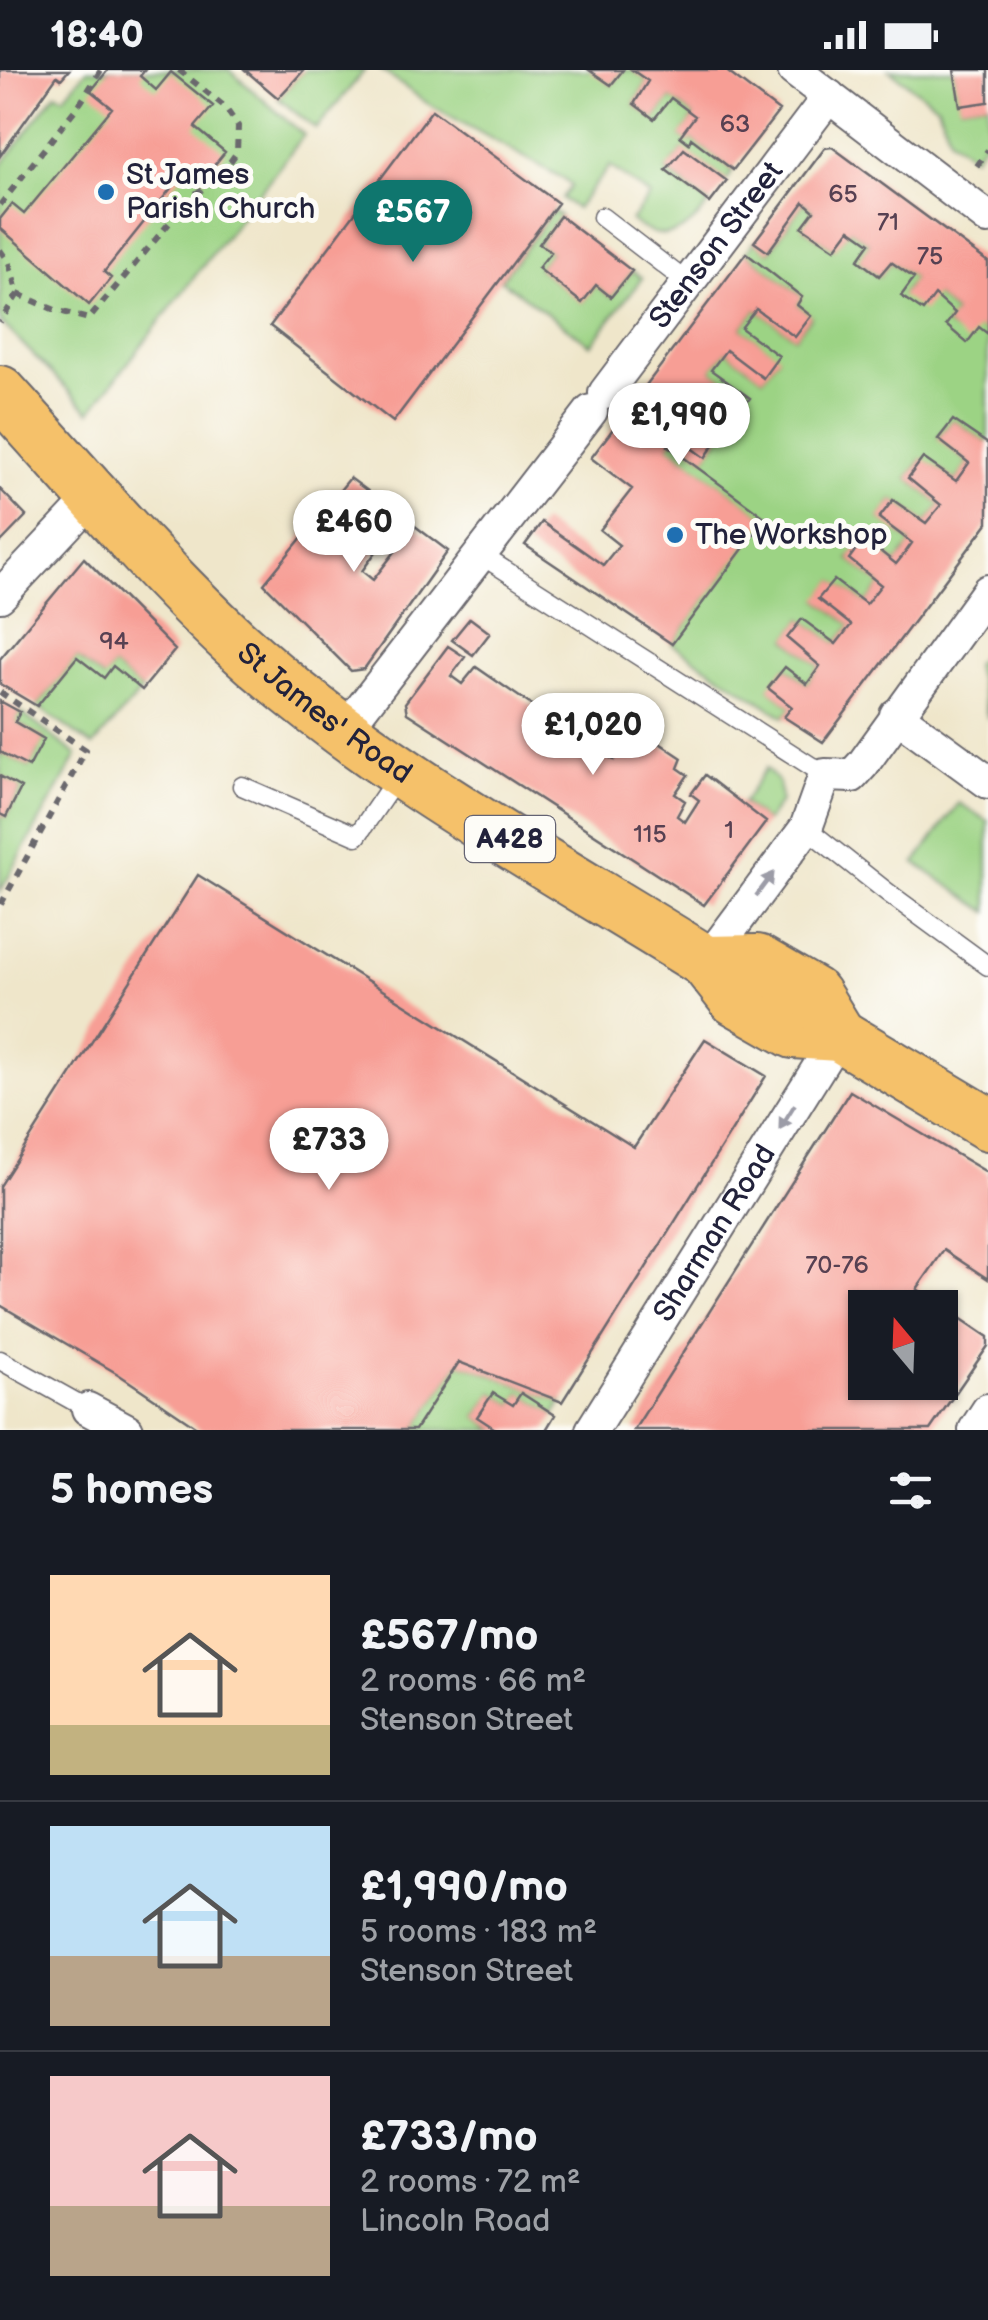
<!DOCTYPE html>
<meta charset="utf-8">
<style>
:root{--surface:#171b24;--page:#242831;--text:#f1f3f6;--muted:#9ea1a6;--line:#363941;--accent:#0f766e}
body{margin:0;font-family:"Balsamiq Sans",sans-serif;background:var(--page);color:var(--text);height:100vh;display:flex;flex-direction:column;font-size:38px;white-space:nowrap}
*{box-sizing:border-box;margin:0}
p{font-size:32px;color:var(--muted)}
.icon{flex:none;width:55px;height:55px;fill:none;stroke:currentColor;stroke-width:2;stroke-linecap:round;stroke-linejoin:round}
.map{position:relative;height:1360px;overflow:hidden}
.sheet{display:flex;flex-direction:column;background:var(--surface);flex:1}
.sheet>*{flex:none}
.needle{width:65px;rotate:341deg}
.tools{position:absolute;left:848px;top:1220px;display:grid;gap:20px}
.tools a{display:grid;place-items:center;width:110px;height:110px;border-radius:0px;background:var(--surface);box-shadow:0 2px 8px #0004;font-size:50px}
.price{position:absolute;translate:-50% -85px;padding:0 22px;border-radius:35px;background:#fff;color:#222;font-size:32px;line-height:65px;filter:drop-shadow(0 2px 5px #0008)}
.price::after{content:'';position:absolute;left:50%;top:60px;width:30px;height:22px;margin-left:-15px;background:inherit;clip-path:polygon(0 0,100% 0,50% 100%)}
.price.active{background:var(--accent);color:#fff}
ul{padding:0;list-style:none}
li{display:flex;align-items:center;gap:30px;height:250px;padding:0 50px}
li+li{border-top:2px solid var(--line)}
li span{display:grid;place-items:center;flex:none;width:280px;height:200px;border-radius:0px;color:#555}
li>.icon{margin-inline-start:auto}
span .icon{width:120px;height:120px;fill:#fffc;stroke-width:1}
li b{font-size:42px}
h2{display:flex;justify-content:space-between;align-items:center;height:120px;padding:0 50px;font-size:42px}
.status{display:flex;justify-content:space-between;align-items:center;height:70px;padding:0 50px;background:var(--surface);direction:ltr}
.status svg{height:28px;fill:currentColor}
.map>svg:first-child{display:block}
.green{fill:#9cd384;stroke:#5f7a60;stroke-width:2.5}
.building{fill:#f79e95;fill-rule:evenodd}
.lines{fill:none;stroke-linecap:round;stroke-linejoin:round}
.lane-casing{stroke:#6a676d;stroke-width:21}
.street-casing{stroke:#6a676d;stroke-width:36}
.primary-casing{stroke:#6a676d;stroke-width:56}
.path{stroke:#6a676d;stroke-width:6;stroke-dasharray:8 8;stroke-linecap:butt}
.lane{stroke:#fff;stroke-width:18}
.street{stroke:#fff;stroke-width:32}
.primary{stroke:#f5c16b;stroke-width:52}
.oneway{fill:#9c9ca7}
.poi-dot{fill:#1f6fb2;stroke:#fdfcf7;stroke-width:4}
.labels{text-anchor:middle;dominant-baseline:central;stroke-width:10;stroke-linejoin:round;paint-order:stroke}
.number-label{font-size:25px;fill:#574152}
.shield{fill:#fdfcf7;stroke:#646373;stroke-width:2.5}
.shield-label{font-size:28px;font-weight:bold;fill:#22223b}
.poi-label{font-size:30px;fill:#22223b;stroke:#fdfcf7;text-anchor:start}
.street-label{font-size:30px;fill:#22223b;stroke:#fdfcf7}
</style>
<div class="status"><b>18:40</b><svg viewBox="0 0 49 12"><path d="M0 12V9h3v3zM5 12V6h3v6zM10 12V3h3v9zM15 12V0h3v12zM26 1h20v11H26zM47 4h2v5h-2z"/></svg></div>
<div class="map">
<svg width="988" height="1360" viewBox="0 0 988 1360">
<rect width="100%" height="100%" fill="#fdfcf7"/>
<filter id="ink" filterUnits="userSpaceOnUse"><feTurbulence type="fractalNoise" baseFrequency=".01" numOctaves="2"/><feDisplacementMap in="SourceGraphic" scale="20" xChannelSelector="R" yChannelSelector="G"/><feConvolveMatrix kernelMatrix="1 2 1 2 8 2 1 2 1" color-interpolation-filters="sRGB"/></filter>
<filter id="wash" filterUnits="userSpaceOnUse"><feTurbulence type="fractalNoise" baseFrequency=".0048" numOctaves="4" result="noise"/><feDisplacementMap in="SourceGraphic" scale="40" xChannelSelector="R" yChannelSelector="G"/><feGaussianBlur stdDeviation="2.25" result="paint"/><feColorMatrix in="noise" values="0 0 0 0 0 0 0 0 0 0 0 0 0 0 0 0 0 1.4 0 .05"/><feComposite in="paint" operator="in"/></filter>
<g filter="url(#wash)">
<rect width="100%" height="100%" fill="#efe6ca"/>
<path class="green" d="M 87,0 L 229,0 L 304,65 L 90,342 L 0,251 L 0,97 L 56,23 L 64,27 Z
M 304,0 L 365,0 L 316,59 L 278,28 Z
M 381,0 L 593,0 L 611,15 L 623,0 L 632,0 L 648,11 L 634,34 L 654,49 L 671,28 L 695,46 L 681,66 L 688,72 L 691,68 L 733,100 L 727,111 L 683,80 L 666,101 L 710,133 C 686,164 664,176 631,151 L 650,126 L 610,96 L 576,139 L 562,128 L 571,116 L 562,108 L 427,33 Z
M 889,0 L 954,0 L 961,36 L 988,32 L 988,67 L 973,87 L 950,69 L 938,36 Z
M 804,132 L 814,141 L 803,158 L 834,178 L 850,159 L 870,173 L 859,191 L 879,206 L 891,192 L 914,208 L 902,225 L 935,225 L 955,243 L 946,256 L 957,263 L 979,257 L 988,264 L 988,370 L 986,373 L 953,350 L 938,368 L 969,393 L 956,411 L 922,389 L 908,408 L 941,435 L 926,453 L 893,430 L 880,448 L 912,473 L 896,494 L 864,469 L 849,489 L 881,515 L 866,534 L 834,511 L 819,530 L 851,555 L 836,574 L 802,549 L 787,569 L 820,596 L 807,614 L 786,597 L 769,618 L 792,637 L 784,647 L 672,574 L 765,448 L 668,376 L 675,366 L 705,388 L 720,367 L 684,340 L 697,321 L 734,348 L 750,329 L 711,300 L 726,280 L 763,308 L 778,287 L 741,258 L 756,239 L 795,267 L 811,247 L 797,235 L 801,226 L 746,183 L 754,172 L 769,182 Z
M 553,141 L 560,146 L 539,174 L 551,182 L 538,198 L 582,232 L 596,215 L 611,227 L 632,201 L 642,208 L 591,275 L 501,210 Z
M 988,578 L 988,649 L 975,595 Z
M 77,587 L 103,608 L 113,596 L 142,620 L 93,676 L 37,636 Z
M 20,642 L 77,685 L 0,822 L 0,744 L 6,747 L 21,719 L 0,706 L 0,682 L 29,697 L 44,669 L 15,652 Z
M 766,698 L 779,713 L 781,731 L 766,752 L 743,733 Z
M 959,733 L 988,751 L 988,842 L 915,793 Z
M 459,1292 L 562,1332 L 555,1345 L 521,1323 L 513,1335 L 493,1323 L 477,1347 L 496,1360 L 415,1360 Z"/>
<g id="blocks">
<path class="building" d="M 0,0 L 69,0 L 61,9 L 57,6 L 0,86 Z
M 108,0 L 145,0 L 140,6 L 156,20 L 171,2 L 213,36 L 195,57 L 225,82 L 203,109 L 188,97 L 104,202 L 111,208 L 89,235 L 0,158 L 0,149 L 12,134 L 24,144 L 112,38 L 91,21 Z
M 245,0 L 304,0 L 278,28 Z
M 589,0 L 623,0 L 611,15 Z
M 632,0 L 725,0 L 779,41 L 733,100 L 691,68 L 689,73 L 680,66 L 695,46 L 671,28 L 654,49 L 634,34 L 648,11 Z
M 954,0 L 988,0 L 988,32 L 960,36 Z
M 432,40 L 558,133 L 393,352 L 270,256 Z
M 832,77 L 988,192 L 988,264 L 979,257 L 967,273 L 946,255 L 955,243 L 935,225 L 923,241 L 901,226 L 914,208 L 891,192 L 879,206 L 858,190 L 870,173 L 850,159 L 835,179 L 802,157 L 814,141 L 804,132 L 768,182 L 754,172 L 825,78 Z
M 684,79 L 727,111 L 710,133 L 666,100 Z
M 560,146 L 632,201 L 611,227 L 596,215 L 582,233 L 538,198 L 551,182 L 539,174 Z
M 746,183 L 802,227 L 797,235 L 811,246 L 795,267 L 756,239 L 741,258 L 779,286 L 763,308 L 726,280 L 711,300 L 750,328 L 734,349 L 697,321 L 684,340 L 720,366 L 705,388 L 675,366 L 668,376 L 766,448 L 672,574 L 525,475 L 542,452 L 603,495 L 619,475 L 600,460 L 632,419 L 591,388 Z
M 953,350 L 988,374 L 988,453 L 823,672 L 784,647 L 792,637 L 768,618 L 785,597 L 807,614 L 820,596 L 787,568 L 802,549 L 836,574 L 851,555 L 818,529 L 834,510 L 866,534 L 881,515 L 849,489 L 864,468 L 896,494 L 905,483 L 912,473 L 879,448 L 893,430 L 926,453 L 941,435 L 908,408 L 923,388 L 956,411 L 969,393 L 938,369 Z
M 350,408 L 402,446 L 362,501 L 373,510 L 415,456 L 448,481 L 364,599 L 351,601 L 264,514 Z
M 0,419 L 26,446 L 0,473 Z
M 84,488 L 175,580 L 142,620 L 113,596 L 104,608 L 77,587 L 37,636 L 0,614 L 0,589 Z
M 470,548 L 490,563 L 473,585 L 452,570 Z
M 448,576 L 465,587 L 451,606 L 462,614 L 476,597 L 543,643 L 537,651 L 560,668 L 555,674 L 564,681 L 601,633 L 618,644 L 592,677 L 614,690 L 637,658 L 682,688 L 678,698 L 688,705 L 675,724 L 685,731 L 677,746 L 685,752 L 699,730 L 691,724 L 705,705 L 766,752 L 704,835 L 407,643 L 405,633 Z
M 0,631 L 20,642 L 15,652 L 44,669 L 29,697 L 0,682 Z
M 0,706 L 21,718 L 6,747 L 0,744 Z
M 198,805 L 634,1077 L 705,969 L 766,1006 L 562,1332 L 459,1292 L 415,1360 L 201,1360 L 118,1304 L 0,1235 L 0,1116 Z
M 850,1021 L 988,1103 L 988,1209 L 944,1180 L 917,1219 L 988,1267 L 988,1276 L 930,1360 L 634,1360 ZM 865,1238 L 940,1238 L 940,1312 L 865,1312 Z
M 493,1323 L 513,1335 L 521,1323 L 555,1345 L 546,1360 L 497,1360 L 477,1347 Z"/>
</g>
</g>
<g filter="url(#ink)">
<use href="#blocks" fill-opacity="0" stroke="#6a676d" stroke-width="2.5"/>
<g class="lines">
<g class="lane-casing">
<path id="lane" d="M 602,147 L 689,214
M 481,485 L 825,705
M 242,716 L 357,766 L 398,706
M 806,758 L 887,822 L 988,896
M 0,1290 L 88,1339"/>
</g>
<g class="street-casing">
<g id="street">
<path d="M 794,0 L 988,148"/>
<path id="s1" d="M 605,323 L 829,26"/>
<path d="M 0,526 L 94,426"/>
<path d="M 896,645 L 988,712"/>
<path d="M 344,661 L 591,341"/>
<path d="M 706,892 L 806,758 L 825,705 L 852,706 L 863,694 L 988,521"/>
<path d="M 88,1339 L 127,1360"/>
<path id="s2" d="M 592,1360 L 839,965"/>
<path d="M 975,1360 L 988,1340"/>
</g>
</g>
<g class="primary-casing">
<g id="primary">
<path id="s3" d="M 0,322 C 77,406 150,494 234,572 C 374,700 546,792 706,892 L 735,929 L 793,962 L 839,965 L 988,1054"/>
<path d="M 706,892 L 757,891 L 814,924 L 839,965"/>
</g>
</g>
<path class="path" d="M 977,96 L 988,80
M 0,135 L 81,32 L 101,0
M 0,180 L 9,193 L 18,224 L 0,252
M 18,224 L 55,240 L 89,249 L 192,126 L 218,109 L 237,82 L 238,56 L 224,36 L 179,0
M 0,622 L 86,680 L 0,836"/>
<use href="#lane" class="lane"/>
<use href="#street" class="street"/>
<use href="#primary" class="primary"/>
</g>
<defs><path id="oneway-solid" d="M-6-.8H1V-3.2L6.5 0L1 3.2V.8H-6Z" transform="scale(2.5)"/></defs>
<g class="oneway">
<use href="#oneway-solid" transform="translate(765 814) rotate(-53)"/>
<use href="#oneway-solid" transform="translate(787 1047) rotate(122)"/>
</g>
</g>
<g class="poi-dot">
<circle cx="106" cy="122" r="10"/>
<circle cx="675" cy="465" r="10"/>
</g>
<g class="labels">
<g class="number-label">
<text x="735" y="54">63</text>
<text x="843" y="124">65</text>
<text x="888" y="152">71</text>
<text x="930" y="186">75</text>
<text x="114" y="571">94</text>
<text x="729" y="760">1</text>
<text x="650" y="764">115</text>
<text x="837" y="1195">70-76</text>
</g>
<rect class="shield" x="465" y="746" width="90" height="46" rx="8"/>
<g class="shield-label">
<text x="510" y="769">A428</text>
</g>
<g class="poi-label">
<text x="126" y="105">St James<tspan x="126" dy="34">Parish Church</tspan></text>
<text x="695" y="465">The Workshop</text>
</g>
<g class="street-label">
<text stroke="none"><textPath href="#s1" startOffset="185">Stenson Street</textPath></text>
<text stroke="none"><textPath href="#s3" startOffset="458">St James' Road</textPath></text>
<text stroke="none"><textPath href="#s2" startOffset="232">Sharman Road</textPath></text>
</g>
</g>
</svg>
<div class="tools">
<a><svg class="needle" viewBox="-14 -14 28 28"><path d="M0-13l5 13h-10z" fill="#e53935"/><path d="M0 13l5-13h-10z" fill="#9ea1a6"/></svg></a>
</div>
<b class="price active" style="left:413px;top:195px">£567</b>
<b class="price" style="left:679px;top:398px">£1,990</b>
<b class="price" style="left:354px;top:505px">£460</b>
<b class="price" style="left:593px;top:708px">£1,020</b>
<b class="price" style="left:329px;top:1123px">£733</b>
</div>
<section class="sheet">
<h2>5 homes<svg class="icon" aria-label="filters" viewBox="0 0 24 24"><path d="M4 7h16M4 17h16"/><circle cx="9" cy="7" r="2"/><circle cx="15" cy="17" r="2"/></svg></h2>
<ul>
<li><span style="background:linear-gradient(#ffd9b3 75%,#c2b280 0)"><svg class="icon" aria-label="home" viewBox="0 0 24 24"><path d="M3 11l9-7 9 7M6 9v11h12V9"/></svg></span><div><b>£567/mo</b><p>2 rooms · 66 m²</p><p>Stenson Street</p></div></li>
<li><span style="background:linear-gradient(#bfe0f5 65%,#b9a48a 0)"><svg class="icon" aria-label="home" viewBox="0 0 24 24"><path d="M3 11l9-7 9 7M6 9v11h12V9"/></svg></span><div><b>£1,990/mo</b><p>5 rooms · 183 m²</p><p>Stenson Street</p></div></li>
<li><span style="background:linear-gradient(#f6c9c9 65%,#b9a48a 0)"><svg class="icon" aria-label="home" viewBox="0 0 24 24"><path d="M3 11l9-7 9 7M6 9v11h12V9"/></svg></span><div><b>£733/mo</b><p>2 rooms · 72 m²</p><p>Lincoln Road</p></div></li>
</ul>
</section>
